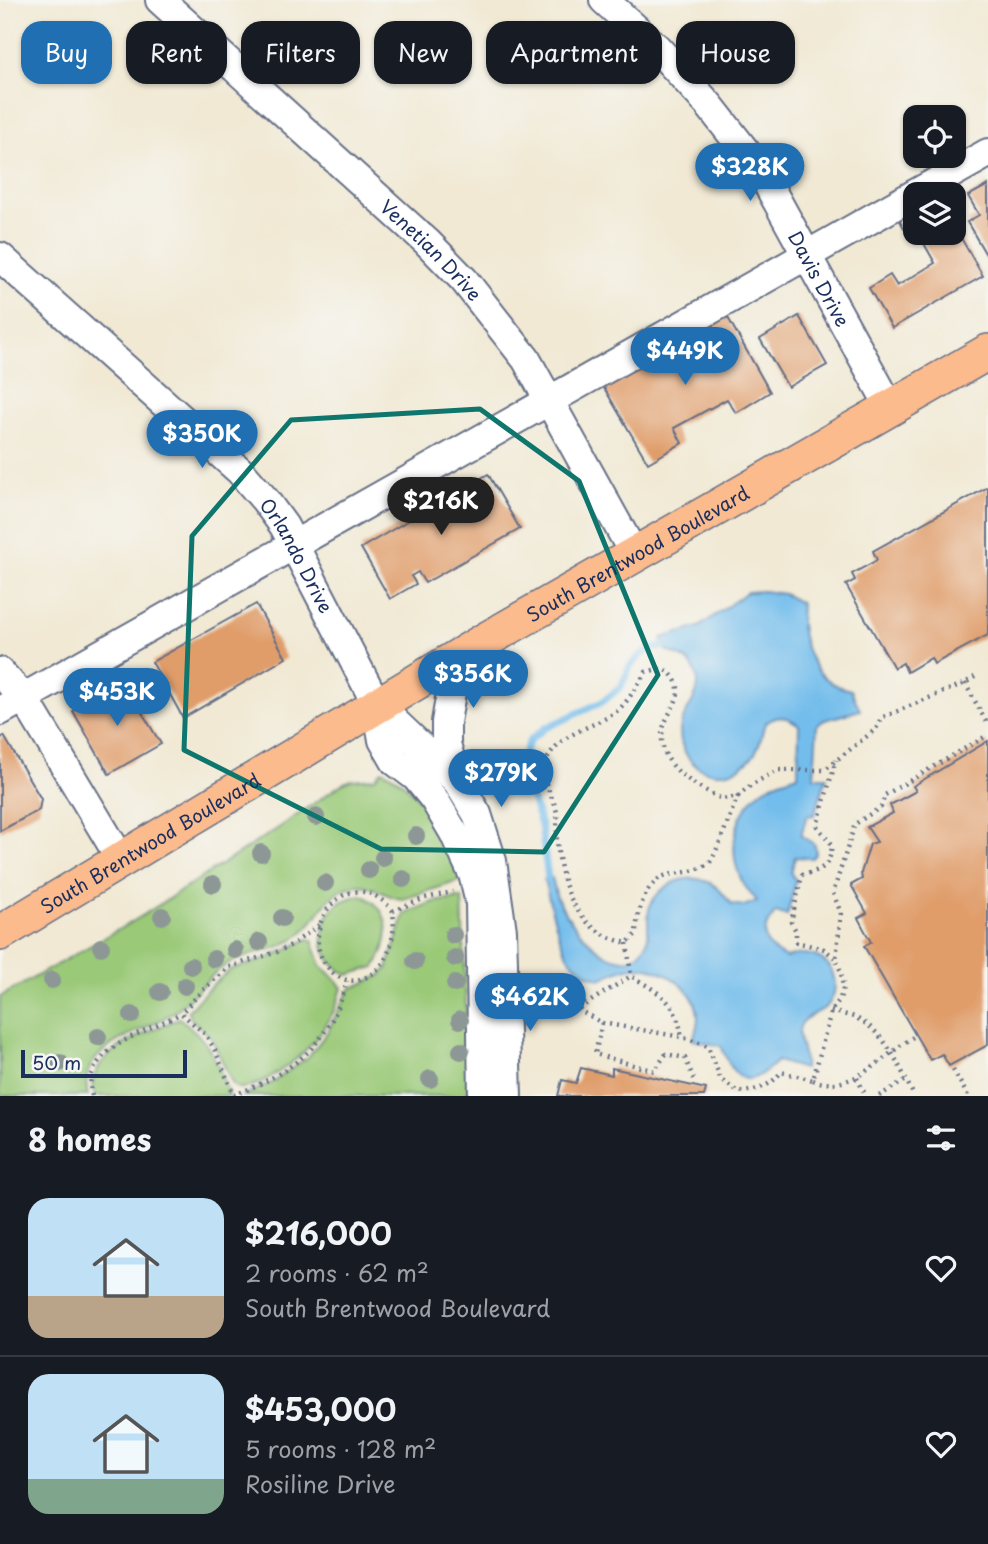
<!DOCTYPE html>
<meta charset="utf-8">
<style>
:root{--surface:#171b24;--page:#20242c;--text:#f1f3f6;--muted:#9ea1a6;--line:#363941;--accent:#1f6fb2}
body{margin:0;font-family:"Playpen Sans",sans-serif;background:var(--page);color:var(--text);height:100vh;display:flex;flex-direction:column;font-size:26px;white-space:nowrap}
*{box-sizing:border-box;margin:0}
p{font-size:23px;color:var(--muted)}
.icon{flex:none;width:38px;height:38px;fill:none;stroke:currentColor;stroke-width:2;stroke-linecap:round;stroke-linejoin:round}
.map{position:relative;height:1096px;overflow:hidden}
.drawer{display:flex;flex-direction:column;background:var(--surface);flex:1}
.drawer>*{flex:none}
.banner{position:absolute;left:21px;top:21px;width:947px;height:63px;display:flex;gap:14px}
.controls{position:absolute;left:903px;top:105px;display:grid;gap:14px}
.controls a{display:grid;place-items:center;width:63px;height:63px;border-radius:14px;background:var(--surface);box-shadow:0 2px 5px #0004;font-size:35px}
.scale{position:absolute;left:21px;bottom:18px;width:166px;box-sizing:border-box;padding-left:7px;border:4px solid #1b2f5e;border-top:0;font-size:19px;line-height:24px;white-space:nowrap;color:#1b2f5e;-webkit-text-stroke:5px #f6f6f2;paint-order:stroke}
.price{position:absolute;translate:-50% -60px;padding:0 16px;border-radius:24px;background:var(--accent);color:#fff;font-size:23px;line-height:46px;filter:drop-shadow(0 2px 4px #0008)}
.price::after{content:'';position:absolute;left:50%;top:42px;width:21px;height:16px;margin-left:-10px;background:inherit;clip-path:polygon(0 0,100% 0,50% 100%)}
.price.active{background:#222;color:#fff}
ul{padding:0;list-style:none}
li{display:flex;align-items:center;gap:21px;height:175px;padding:0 28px}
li+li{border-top:2px solid var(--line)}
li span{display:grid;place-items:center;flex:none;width:196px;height:140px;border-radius:21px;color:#555}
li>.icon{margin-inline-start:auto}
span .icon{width:84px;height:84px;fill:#fffc;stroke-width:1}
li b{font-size:30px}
h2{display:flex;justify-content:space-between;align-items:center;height:84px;padding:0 28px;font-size:30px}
.tag{padding:0 24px;border-radius:21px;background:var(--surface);box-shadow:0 2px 5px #0004;font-size:24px;line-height:63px}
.tag.active{background:var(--accent);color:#fff}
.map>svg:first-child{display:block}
.green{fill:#9ac977;stroke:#5a7c6a;stroke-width:2}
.water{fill:#73bdec;stroke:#4776a5;stroke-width:2}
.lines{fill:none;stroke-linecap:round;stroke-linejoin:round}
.stream{stroke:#73bdec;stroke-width:7}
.building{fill:#e09d6b}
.minor-casing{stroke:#667087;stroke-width:32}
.major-casing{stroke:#667087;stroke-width:38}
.path{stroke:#667087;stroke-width:4.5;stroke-dasharray:2 5;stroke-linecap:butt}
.minor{stroke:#fff;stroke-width:28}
.major{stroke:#fbbb8d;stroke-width:35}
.tree{fill:#8d9896}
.marked{fill:none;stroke:#0f766e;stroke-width:5;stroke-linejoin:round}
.labels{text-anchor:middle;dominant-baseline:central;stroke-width:5;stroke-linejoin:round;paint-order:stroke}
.street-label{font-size:19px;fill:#1b2f5e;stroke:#f6f6f2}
</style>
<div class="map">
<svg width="988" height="1096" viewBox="0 0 988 1096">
<rect width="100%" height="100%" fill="#f6f6f2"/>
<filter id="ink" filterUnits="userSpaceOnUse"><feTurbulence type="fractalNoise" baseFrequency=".0143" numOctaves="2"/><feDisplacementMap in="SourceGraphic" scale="14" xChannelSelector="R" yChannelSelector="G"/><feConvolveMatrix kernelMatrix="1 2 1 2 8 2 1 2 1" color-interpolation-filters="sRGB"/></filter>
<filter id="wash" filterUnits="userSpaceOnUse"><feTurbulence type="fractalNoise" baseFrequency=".00686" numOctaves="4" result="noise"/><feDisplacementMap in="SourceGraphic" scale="28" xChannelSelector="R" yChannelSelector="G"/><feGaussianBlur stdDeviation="1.57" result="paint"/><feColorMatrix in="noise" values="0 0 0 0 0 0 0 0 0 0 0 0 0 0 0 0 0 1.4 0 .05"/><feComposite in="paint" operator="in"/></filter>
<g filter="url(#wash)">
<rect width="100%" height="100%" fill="#f1e9d4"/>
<path class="green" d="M 382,770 C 424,788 445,840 459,881 L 403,899 C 385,898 370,881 353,886 C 321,894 321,921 295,938 C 274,952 257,951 236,960 C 211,970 196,996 175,1011 C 150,1030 114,1035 94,1061 C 86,1071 85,1083 88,1096 L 0,1096 L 0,997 L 137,919 L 277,829 L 342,784 L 351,780 L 375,778 Z
M 361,895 C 393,909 392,940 375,967 L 348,975 C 341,971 335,967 330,961 C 317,944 322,915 339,903 C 345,899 354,897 361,895 Z
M 462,898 L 469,1091 L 466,1096 L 242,1096 L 272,1083 L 309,1056 L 328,1031 L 350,989 L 380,976 L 387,969 L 405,914 L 433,902 Z
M 308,939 L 312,940 L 321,966 L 337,981 L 342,988 C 332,1028 301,1061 265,1080 C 257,1084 247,1089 238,1088 L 233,1085 L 211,1037 L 191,1019 L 188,1011 L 208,989 L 230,970 L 269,958 Z
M 179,1018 C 210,1040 217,1061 229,1096 L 95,1096 C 82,1052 149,1033 179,1018 Z"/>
<path class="water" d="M 764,591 L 784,594 L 801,603 C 798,638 811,683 851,690 L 860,710 L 825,720 L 817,725 L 814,777 L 827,777 L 814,815 L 807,816 L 801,835 L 815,845 L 816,853 L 812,858 L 795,857 L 791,874 L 796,880 L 787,916 L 776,912 C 758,932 762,946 786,958 C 797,954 805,952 817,957 C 836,964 841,993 826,1007 C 816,1015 800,1016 799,1032 C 798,1044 806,1053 804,1069 L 777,1061 C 747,1091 735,1082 721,1046 L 693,1040 C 695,1033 698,1025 698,1018 C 698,989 663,967 636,967 C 624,967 611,974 600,979 C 595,977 589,975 584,973 C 559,957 552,907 544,880 L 552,878 C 554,884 555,892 557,898 C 568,922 617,986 644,948 C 652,937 645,919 650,906 C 659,885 686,872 708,882 C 718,886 725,896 731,904 L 744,906 L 757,901 C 752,894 744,887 741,879 C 727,848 735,812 762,790 C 773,782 786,779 798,775 L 799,725 C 787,716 779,714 765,723 C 761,735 761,746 752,757 C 726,787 681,773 680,732 C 680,712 703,697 697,677 C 693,661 682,656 667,651 L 662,638 L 699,627 L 747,592 Z"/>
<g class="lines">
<path class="stream" d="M 548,879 L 541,825 L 523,772 L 523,756 L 530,740 L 545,728 L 602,702 L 621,687 L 630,666 L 641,655 L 651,649 L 665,646"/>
</g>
<g id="blocks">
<path class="building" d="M 988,185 L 988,258 L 967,222 L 979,215 L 968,196 Z
M 915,204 L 915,229 L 913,224 L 904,228 L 897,215 Z
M 954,226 L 983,276 L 892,328 L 869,288 L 890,275 L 897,286 L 935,263 L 918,233 L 954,233 Z
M 727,316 L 770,392 L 736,413 L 727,399 L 674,428 L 682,443 L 648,463 L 603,386 Z
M 799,316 L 827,365 L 788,387 L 760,339 Z
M 488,474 L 520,529 L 425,583 L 418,572 L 411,576 L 416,584 L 390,599 L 361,548 Z
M 988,487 L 988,635 L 934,664 L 931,658 L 907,672 L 903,663 L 894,668 L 846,585 L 855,580 L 852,574 L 877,560 L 873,551 Z
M 256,604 L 286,658 L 183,718 L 152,662 Z
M 123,681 L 161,744 L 109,774 L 73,711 Z
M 4,736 L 41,799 L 39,810 L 0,831 L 0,739 Z
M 988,741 L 988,1045 L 949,1066 L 942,1054 L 930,1060 L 864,946 L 871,942 L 858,918 L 867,913 L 851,885 L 862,879 L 861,873 L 870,844 L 877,842 L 867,827 L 893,813 L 890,805 L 916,791 L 913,786 Z
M 581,1068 L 612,1075 L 612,1068 L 706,1089 L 704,1096 L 558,1096 L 562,1080 L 576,1083 Z"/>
</g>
</g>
<g filter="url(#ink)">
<use href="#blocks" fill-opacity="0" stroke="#667087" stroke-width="2"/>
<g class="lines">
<g class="minor-casing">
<g id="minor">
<path id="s1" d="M 160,0 L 427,242 L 464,280 L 526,359 L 634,554"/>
<path id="s2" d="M 604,0 L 657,48 L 709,105 L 760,170 L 890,407"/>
<path d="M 915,194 L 988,153"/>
<path id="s3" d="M 0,257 L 240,471 L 265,500 L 284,526 L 377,705 L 383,740 L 395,761 L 416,777 L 434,799 L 454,833 L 473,874 L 480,903 L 483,1096"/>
<path d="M 0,672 L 24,698 L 122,861"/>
<path d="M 377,705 L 457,781 L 477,814 L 492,861 L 502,931 L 507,1096"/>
<path d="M 0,711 L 915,194"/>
<path d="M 456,778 L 446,744 L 446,722 L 452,687 L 462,668 L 479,648"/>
</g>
</g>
<g class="major-casing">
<g id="major">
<path id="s4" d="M 0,933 L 486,640 L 988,352"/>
</g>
</g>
<path class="path" d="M 965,683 L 988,725
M 479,764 L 488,781
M 738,796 C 733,807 716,855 710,862 C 699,872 682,872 668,875 C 645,880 637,913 636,934 L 627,943 C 576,932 561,887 557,841 C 556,831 559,819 556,809 C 550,788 536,777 550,754 C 564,732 597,726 617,711 C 630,700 636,686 646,672 L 658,669 L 668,671 C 693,696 664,709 662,735 C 660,768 698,787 722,799 L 738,796 L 751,785 L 778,770 L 824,770 L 876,729 L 881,718 L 965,683 L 978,675
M 393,911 C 345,853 288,940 336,975 C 345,981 352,982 361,979 C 389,971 396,937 393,911 L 425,898 L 453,892
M 319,925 L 293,944 L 277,952 L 229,967 L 203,990 L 181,1013 L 205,1034 L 214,1048 L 234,1095 C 293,1072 330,1045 347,981
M 627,943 L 631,976
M 835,958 L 824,949 L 796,942 L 796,931 L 791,922 L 802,875 C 822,870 830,867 832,845 L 817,826 L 836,760
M 527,976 L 550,985 L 578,1009 L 631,976 C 661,994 676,1000 682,1037
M 578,1009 L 602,1023 L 682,1037 L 708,1046 L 721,1080 L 738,1092 C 756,1091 770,1087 781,1072 L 813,1080 L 831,1011 L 840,999 L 843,987 L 841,972 L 836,959 L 841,913 L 833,893 L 855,824 L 881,807 L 885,795 L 988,735
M 831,1011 C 840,1014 851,1015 858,1019 C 887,1034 900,1068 914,1096
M 602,1023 L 595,1054 L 654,1071 L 666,1054 L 685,1058 L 695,1082
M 953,1070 L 968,1096
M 857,1078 L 866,1096
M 813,1080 C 851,1095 883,1056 913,1037
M 92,1096 C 79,1049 149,1031 181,1013
M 879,1096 L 906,1080"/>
<use href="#minor" class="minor"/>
<use href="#major" class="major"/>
</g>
<g class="tree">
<circle cx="316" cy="817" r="9"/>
<circle cx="416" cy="836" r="9"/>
<circle cx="261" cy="853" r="9"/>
<circle cx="383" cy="858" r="9"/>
<circle cx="369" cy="870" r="9"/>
<circle cx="403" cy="879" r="9"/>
<circle cx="325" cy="883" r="9"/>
<circle cx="213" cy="884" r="9"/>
<circle cx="162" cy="916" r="9"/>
<circle cx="282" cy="918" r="9"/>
<circle cx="453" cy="935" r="9"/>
<circle cx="259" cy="942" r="9"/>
<circle cx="101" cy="947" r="9"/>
<circle cx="235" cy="950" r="9"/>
<circle cx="455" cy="958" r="9"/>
<circle cx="214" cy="959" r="9"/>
<circle cx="415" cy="961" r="9"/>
<circle cx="191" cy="966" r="9"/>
<circle cx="52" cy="980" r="9"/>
<circle cx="455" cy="984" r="9"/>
<circle cx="185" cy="986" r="9"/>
<circle cx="160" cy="992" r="9"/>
<circle cx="132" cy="1015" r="9"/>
<circle cx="460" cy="1020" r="9"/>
<circle cx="98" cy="1037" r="9"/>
<circle cx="461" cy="1051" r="9"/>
<circle cx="60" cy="1063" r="9"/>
<circle cx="430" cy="1079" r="9"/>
</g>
</g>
<path class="marked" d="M 480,409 L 579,481 L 658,675 L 544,852 L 381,849 L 184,750 L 192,536 L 291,420 Z"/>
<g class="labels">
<g class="street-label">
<text stroke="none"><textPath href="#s1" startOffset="369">Venetian Drive</textPath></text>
<text stroke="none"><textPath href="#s2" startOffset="355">Davis Drive</textPath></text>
<text stroke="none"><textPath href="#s4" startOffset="742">South Brentwood Boulevard</textPath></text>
<text stroke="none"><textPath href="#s3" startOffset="424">Orlando Drive</textPath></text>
<text stroke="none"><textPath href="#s4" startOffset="175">South Brentwood Boulevard</textPath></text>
</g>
</g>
</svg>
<div class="controls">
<a><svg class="icon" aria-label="locate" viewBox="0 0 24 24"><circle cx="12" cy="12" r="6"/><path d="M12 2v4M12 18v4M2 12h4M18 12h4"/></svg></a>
<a><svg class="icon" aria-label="layers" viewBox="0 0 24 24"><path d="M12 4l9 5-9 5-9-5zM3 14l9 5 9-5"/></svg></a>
</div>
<div class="scale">50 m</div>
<b class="price" style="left:750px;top:203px">$328K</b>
<b class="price" style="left:685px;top:387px">$449K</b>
<b class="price" style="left:202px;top:470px">$350K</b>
<b class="price active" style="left:441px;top:537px">$216K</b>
<b class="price" style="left:473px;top:710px">$356K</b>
<b class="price" style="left:117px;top:728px">$453K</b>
<b class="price" style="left:501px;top:809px">$279K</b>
<b class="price" style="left:530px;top:1033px">$462K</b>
<div class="banner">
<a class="tag active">Buy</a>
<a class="tag">Rent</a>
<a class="tag">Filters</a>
<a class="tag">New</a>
<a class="tag">Apartment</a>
<a class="tag">House</a>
</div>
</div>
<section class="drawer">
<h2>8 homes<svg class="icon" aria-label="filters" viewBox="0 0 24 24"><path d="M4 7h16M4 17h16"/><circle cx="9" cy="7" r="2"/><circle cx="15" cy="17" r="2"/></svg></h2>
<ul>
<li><span style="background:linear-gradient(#bfe0f5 70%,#b9a48a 0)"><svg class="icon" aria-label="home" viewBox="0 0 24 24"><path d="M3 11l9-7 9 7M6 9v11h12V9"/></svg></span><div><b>$216,000</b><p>2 rooms · 62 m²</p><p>South Brentwood Boulevard</p></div><svg class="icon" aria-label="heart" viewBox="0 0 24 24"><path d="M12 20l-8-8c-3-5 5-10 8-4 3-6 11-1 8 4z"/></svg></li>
<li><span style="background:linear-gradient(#bfe0f5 75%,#7fa58c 0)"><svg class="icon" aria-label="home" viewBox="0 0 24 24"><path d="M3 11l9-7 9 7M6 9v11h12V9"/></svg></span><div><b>$453,000</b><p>5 rooms · 128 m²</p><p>Rosiline Drive</p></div><svg class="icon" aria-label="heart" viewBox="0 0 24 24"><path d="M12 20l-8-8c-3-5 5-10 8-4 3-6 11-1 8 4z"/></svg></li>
</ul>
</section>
